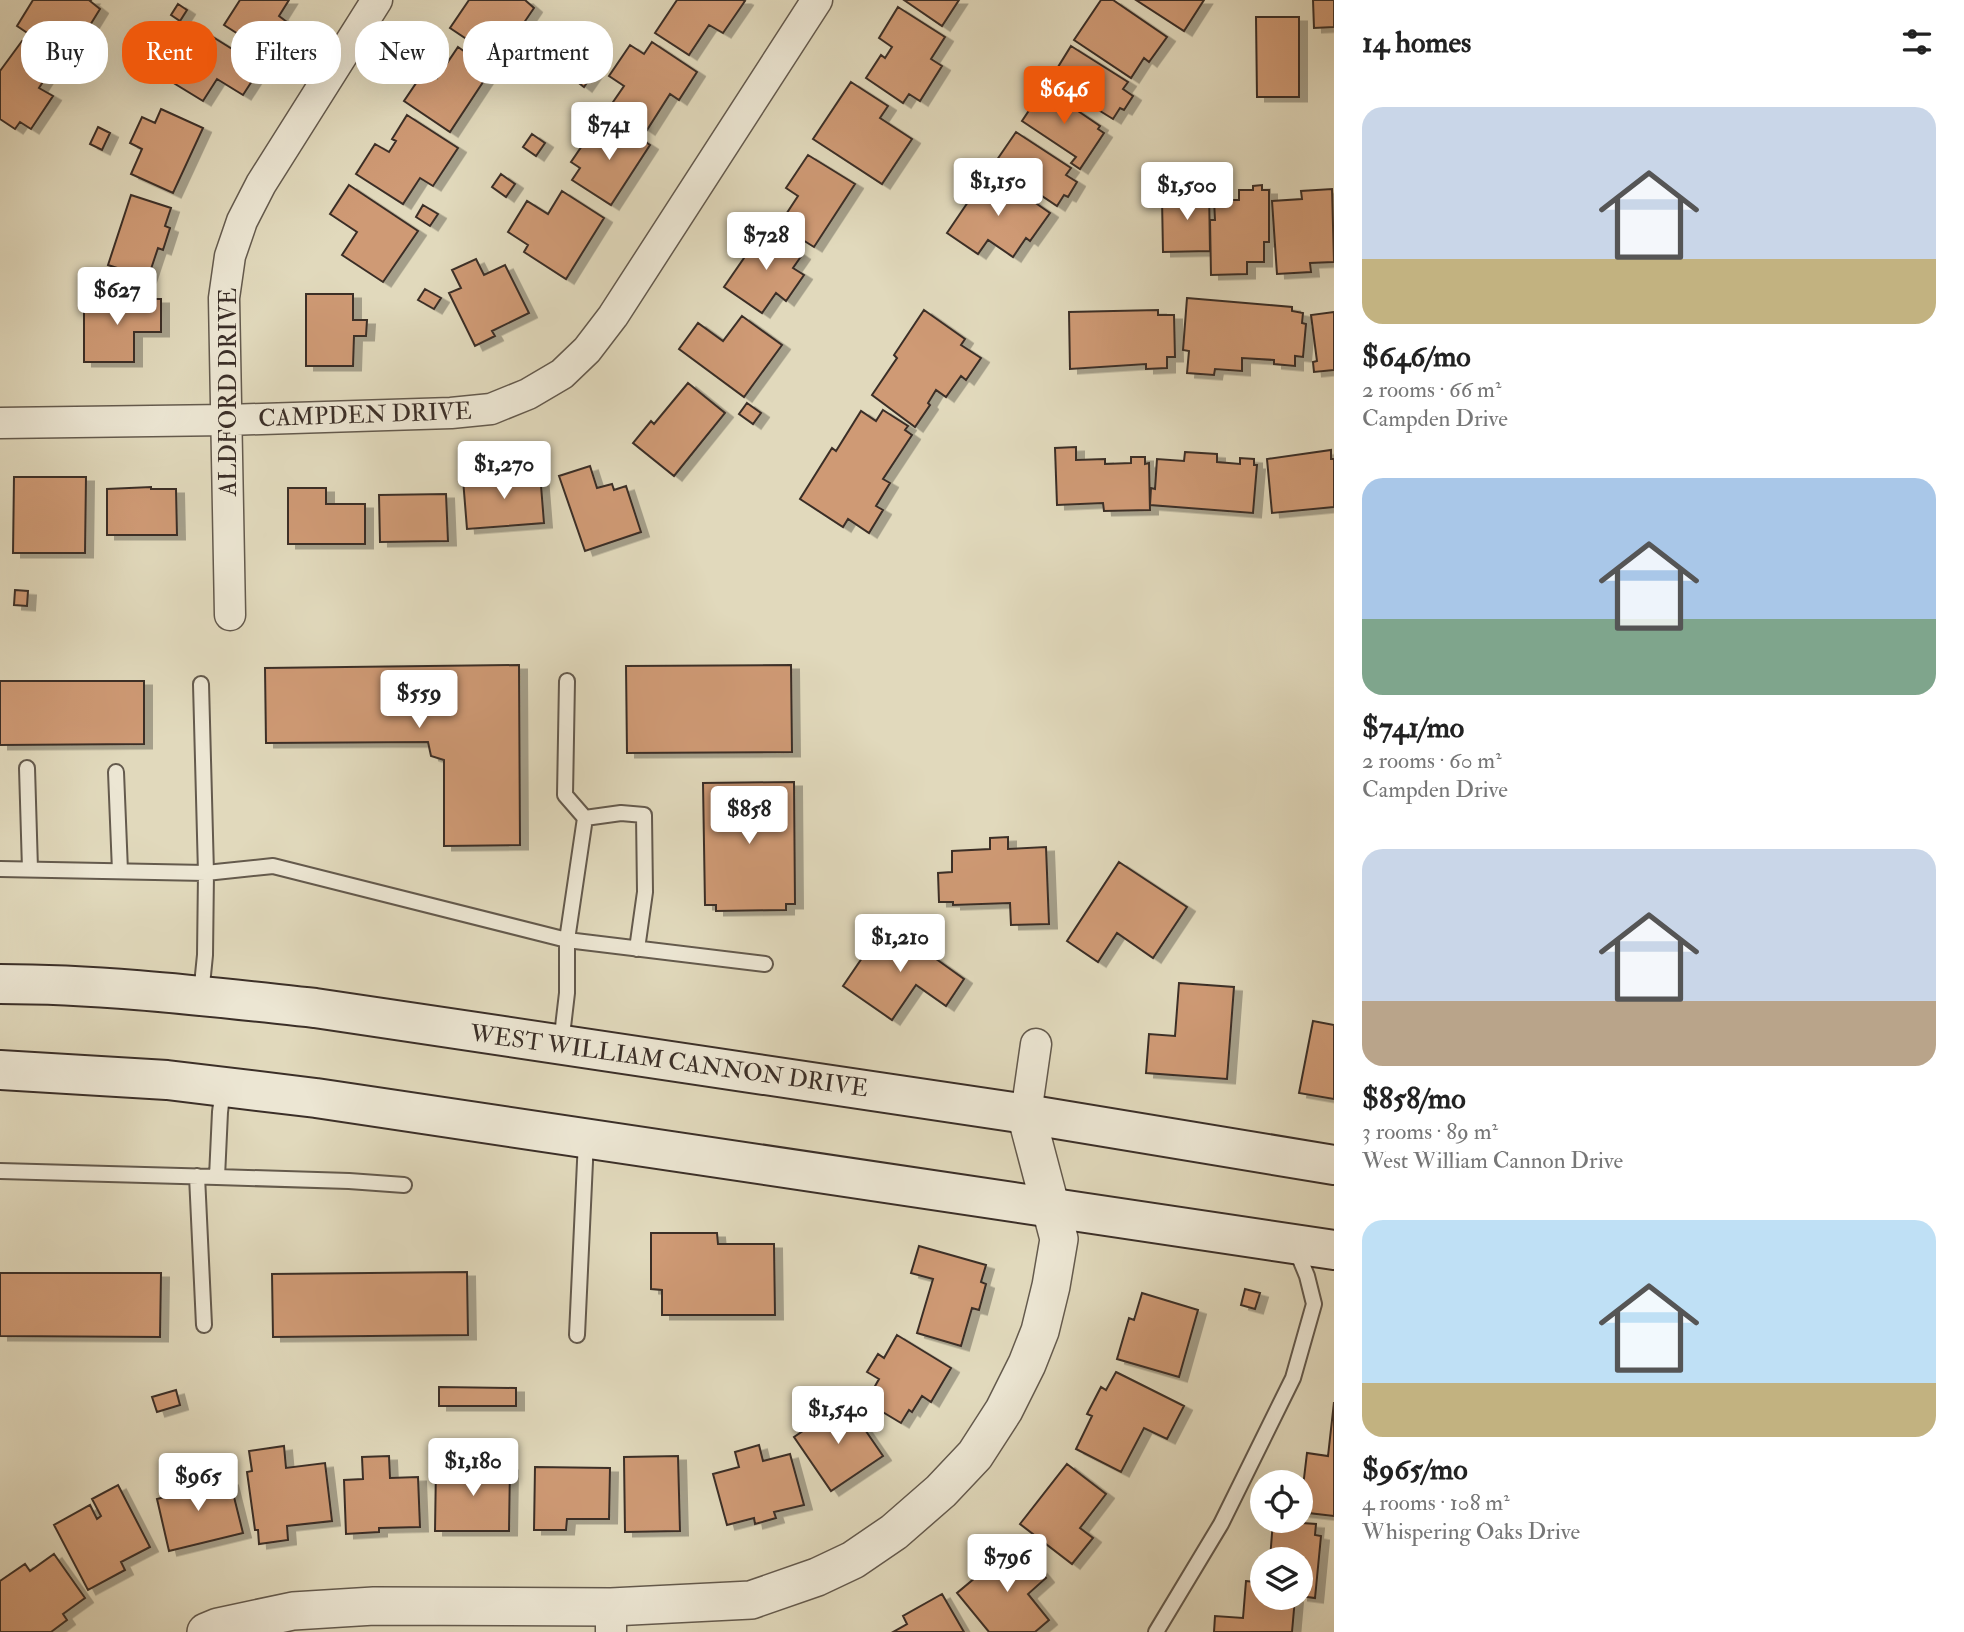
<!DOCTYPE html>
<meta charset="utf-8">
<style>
:root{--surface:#fff;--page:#f2f2f2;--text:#222;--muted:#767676;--accent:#ea580c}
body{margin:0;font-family:"IM FELL Double Pica",serif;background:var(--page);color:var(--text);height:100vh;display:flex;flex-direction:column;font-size:26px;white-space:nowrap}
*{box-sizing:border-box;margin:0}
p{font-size:23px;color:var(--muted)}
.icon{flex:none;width:38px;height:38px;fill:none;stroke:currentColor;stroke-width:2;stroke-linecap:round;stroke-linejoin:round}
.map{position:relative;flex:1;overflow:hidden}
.details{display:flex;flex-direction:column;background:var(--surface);width:630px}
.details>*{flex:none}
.hud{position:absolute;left:21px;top:21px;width:665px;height:63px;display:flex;gap:14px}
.fabs{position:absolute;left:1250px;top:1470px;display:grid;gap:14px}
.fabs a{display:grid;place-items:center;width:63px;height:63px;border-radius:50%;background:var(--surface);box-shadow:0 7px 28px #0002;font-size:35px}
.price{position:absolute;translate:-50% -60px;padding:0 16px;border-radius:7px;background:#fff;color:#222;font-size:23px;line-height:46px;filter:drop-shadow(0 2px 4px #0008)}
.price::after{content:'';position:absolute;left:50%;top:42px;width:21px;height:16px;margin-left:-10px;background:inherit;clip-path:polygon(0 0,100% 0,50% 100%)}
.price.on{background:var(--accent);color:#fff}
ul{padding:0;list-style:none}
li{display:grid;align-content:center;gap:14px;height:371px;padding:0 28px}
li span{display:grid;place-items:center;height:217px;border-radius:21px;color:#555}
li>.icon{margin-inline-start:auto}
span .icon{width:126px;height:126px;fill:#fffc;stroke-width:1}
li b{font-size:30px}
h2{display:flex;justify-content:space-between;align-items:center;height:84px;padding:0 28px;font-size:30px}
.pill{padding:0 24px;border-radius:28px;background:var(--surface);box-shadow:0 7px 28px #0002;font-size:24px;line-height:63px}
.pill.on{background:var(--accent);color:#fff}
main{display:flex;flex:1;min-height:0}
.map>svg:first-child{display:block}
.building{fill:#cf9a74;stroke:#3b2f28;stroke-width:2;filter:url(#shadow)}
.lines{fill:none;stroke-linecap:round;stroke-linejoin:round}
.service-casing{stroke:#645a4d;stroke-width:18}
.minor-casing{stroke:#645a4d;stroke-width:33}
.tertiary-casing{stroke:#645a4d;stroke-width:40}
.secondary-casing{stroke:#3b2f28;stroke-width:42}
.service{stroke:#ece6d3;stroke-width:14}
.minor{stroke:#ece6d3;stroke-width:30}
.tertiary{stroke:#ece6d3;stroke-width:37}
.secondary{stroke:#ece6d3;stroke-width:38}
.labels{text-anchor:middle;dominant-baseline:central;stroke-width:5;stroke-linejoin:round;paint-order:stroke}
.street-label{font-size:24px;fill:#3b2f28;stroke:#ece6d3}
</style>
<main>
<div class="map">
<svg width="1334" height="1632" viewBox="0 0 1334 1632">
<defs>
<filter id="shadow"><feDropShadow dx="8" dy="4.5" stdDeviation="0" flood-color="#0004"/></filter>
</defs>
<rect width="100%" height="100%" fill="#e1d9bc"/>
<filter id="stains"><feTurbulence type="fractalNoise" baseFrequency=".00286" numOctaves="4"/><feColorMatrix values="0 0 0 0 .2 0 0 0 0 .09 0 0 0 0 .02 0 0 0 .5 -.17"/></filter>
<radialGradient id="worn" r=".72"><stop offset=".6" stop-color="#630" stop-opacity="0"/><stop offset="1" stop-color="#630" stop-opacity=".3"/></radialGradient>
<path class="building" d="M 33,0 L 91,0 L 90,1 L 100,9 L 87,30 L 76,23 L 61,46 L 68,51 L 62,60 L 55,55 L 57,53 L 17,26 Z
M 240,0 L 289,0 L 279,16 L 287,22 L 268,53 L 224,25 Z
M 469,0 L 525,0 L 534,8 L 517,33 L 507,27 L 489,54 L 450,28 Z
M 677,0 L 743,0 L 745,1 L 723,33 L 709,25 L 689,55 L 655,33 Z
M 904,0 L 959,0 L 942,26 Z
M 1101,0 L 1113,0 L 1167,37 L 1149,62 L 1144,58 L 1131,78 L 1074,40 Z
M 1136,0 L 1204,0 L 1184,31 Z
M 1313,0 L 1334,0 L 1334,27 L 1314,28 Z
M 178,4 L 187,10 L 180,21 L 171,15 Z
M 898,7 L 945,37 L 931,59 L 942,66 L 920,101 L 909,94 L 903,103 L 866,78 L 881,55 L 885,58 L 892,47 L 879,38 Z
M 1256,17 L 1299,17 L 1299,97 L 1257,97 Z
M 192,24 L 261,67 L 243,95 L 217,79 L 203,101 L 149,68 L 175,26 L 187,34 Z
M 22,41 L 55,63 L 39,88 L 53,96 L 31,129 L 20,122 L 15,129 L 0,119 L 0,71 Z
M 652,42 L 697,72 L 679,100 L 670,94 L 647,130 L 611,105 L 624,86 L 609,76 L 630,45 L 644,54 Z
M 1071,46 L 1128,82 L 1123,89 L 1133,96 L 1124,110 L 1120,108 L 1113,119 L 1050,80 Z
M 458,47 L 491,70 L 450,132 L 404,101 L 425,70 L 437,78 Z
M 589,61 L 598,67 L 584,87 L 575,80 Z
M 851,82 L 888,106 L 880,118 L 912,139 L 882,184 L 813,139 Z
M 1044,88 L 1100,126 L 1098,129 L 1104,133 L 1080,169 L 1071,163 L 1076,157 L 1022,121 Z
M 161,109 L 203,128 L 173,193 L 131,174 L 142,149 L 130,143 L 142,117 L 155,123 Z
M 407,115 L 458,148 L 433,186 L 420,178 L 403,204 L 356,174 L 375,144 L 389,152 L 396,141 L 392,139 Z
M 612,120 L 650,145 L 611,205 L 572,180 L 580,168 L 571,162 L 586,140 L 595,146 Z
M 98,127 L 110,133 L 102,150 L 90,144 Z
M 1016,132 L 1071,168 L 1066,175 L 1077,182 L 1068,197 L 1064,195 L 1057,206 L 1024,184 L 1020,190 L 990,170 Z
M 532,134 L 545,143 L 536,156 L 523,147 Z
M 808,155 L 855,184 L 814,247 L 779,225 L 798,196 L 786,188 Z
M 501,174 L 515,184 L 506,197 L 492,187 Z
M 987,174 L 1006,186 L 1008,184 L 1050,213 L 1030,241 L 1026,238 L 1013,257 L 988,240 L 978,254 L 947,233 Z
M 349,185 L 418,231 L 383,282 L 342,255 L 357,232 L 330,214 Z
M 1262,185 L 1262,190 L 1269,190 L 1269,242 L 1264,242 L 1264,262 L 1247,262 L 1247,274 L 1211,275 L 1210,220 L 1215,220 L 1214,200 L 1239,200 L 1239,190 L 1253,190 L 1253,186 Z
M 1209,189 L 1210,251 L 1163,252 L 1162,199 L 1178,199 L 1177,190 Z
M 1332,189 L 1334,262 L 1310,263 L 1311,272 L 1277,274 L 1272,201 L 1302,199 L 1301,191 Z
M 562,191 L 604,218 L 566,279 L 524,252 L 528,245 L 508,232 L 527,201 L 548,214 Z
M 131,195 L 171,208 L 165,226 L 170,228 L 163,250 L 158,248 L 148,278 L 108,265 Z
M 423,205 L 438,214 L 430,226 L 416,217 Z
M 764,229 L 802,255 L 793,268 L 804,275 L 786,301 L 776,293 L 762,313 L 724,287 Z
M 476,259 L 484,275 L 505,265 L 529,313 L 492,331 L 495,336 L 475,346 L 449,293 L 461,288 L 452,270 Z
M 425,289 L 441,298 L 434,309 L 418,300 Z
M 306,294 L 353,294 L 353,320 L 367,320 L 366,336 L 354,336 L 353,366 L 306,366 Z
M 1187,298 L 1292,307 L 1292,311 L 1303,313 L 1302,323 L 1306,324 L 1303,357 L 1295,356 L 1295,366 L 1274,364 L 1274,360 L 1242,358 L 1242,371 L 1215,369 L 1214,375 L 1187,373 L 1189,351 L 1183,350 Z
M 84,299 L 161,299 L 161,332 L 134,332 L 134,362 L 84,362 Z
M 924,310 L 965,339 L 961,345 L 981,358 L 966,380 L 961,376 L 946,397 L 936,390 L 928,403 L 930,405 L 915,427 L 872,395 L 897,358 L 894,355 Z
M 1158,310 L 1158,315 L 1174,315 L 1175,357 L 1167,357 L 1167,368 L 1146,369 L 1146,364 L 1070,369 L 1069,312 Z
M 1334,312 L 1334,370 L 1314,372 L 1313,362 L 1317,361 L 1311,315 Z
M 742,316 L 782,345 L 744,397 L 679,349 L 698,323 L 723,341 Z
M 688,383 L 725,413 L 674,476 L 633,443 L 651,421 L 654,424 Z
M 747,403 L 761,413 L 753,424 L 739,414 Z
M 883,410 L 908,426 L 905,430 L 912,435 L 883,479 L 890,483 L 876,506 L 883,510 L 869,533 L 848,519 L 843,527 L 800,499 L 832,448 L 836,451 L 861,411 L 876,421 Z
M 1076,447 L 1076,460 L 1105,459 L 1105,464 L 1131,463 L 1131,457 L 1145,457 L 1145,464 L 1149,463 L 1150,510 L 1104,511 L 1103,503 L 1057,505 L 1055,448 Z
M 1331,450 L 1331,459 L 1334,459 L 1334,507 L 1272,513 L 1267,459 Z
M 1185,452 L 1217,454 L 1217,462 L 1240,464 L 1240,458 L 1254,459 L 1254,465 L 1257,465 L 1253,513 L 1150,505 L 1151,488 L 1155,489 L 1157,459 L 1184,461 Z
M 590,466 L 597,488 L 612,484 L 614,490 L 626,486 L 641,532 L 585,551 L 559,476 Z
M 540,473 L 544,523 L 467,529 L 463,479 Z
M 14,477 L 86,477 L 85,553 L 13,553 Z
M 151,487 L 151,489 L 176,489 L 177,535 L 107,535 L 107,489 Z
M 288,488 L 326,488 L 326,504 L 365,504 L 365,544 L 288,544 Z
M 446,494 L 448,541 L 380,542 L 379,495 Z
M 15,590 L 28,591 L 27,606 L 14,605 Z
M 519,665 L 520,845 L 444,846 L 444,760 L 431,756 L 428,742 L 266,743 L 265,668 Z
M 791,665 L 792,752 L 627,753 L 626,666 Z
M 0,681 L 144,681 L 144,744 L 0,745 Z
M 794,782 L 795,904 L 786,904 L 786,910 L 716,911 L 716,905 L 705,905 L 703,783 Z
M 1008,837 L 1008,849 L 1046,847 L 1049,924 L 1011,925 L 1010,903 L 953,905 L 953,902 L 939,902 L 938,873 L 952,872 L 952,851 L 990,849 L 990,838 Z
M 1119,862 L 1187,907 L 1153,958 L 1117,933 L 1098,962 L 1067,941 Z
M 886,923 L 964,979 L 946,1006 L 916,985 L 892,1020 L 843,986 Z
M 1179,983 L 1234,987 L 1227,1079 L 1146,1073 L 1149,1034 L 1175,1036 Z
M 1313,1021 L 1334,1025 L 1334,1099 L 1299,1093 Z
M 651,1233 L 717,1233 L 718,1244 L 774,1244 L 775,1315 L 662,1315 L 662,1290 L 651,1289 Z
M 919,1246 L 986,1265 L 981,1282 L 986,1284 L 979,1310 L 972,1308 L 961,1346 L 917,1333 L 933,1279 L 911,1273 Z
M 467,1272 L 468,1335 L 273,1337 L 272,1274 Z
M 0,1273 L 161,1273 L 160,1337 L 0,1336 Z
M 1245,1289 L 1260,1293 L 1255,1309 L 1241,1305 Z
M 1142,1293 L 1198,1310 L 1179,1377 L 1117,1359 L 1129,1318 L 1134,1320 Z
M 897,1335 L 951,1368 L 931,1402 L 922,1396 L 912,1412 L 909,1410 L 901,1423 L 866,1402 L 879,1379 L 867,1372 L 878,1354 L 884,1358 Z
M 1116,1372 L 1184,1406 L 1167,1439 L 1144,1428 L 1121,1472 L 1076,1449 L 1092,1416 L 1087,1414 L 1101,1387 L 1106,1390 Z
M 439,1387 L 516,1388 L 516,1406 L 439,1406 Z
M 176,1390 L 180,1405 L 157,1412 L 152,1397 Z
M 846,1402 L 883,1456 L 831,1491 L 794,1437 Z
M 1334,1402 L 1334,1516 L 1300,1512 L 1307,1453 L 1328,1456 Z
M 759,1445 L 763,1461 L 790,1454 L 804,1505 L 774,1512 L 776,1518 L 755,1524 L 754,1518 L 727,1525 L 713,1474 L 739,1467 L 735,1452 Z
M 284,1446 L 286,1468 L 325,1463 L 332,1521 L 287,1526 L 288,1540 L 259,1544 L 258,1530 L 255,1530 L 247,1472 L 252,1471 L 249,1451 Z
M 389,1456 L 390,1478 L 418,1477 L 420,1527 L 379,1528 L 379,1532 L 346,1534 L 344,1480 L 363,1479 L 362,1457 Z
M 678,1456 L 680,1531 L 625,1532 L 624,1457 Z
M 1067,1464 L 1106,1494 L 1080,1528 L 1093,1538 L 1072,1564 L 1020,1524 Z
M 436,1466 L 510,1466 L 509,1531 L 435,1531 Z
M 535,1467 L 610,1468 L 609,1519 L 567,1519 L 566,1530 L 534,1530 Z
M 195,1471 L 199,1488 L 230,1481 L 243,1533 L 169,1551 L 157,1499 L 169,1496 L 168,1494 L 174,1492 L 171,1477 Z
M 118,1485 L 150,1547 L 121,1562 L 125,1570 L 88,1590 L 54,1525 L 90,1505 L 97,1519 L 101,1516 L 92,1499 Z
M 1273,1521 L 1316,1524 L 1315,1535 L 1321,1536 L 1315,1598 L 1300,1596 L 1300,1559 L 1270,1559 Z
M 1017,1543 L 1046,1578 L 1028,1594 L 1049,1620 L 1035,1632 L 989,1632 L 957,1593 Z
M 54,1554 L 85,1598 L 63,1614 L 67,1620 L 51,1632 L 0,1632 L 0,1581 L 25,1564 L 30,1571 Z
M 1246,1581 L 1262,1583 L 1262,1598 L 1295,1598 L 1292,1632 L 1214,1632 L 1215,1616 L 1243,1618 Z
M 942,1594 L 964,1632 L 893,1632 L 907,1624 L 903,1616 Z"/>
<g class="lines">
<g class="service-casing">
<path id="service" d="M 567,681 L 565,795 L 585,818
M 201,684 L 206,873 L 273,866 L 567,940 L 567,993 L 561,1044
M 27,768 L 30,869
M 116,772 L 120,871
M 0,869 L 206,873 L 205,955 L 201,995
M 637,949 L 645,892 L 644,815 L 621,813 L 585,818 L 567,940 L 765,964
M 223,1089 L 220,1112 L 217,1177 L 349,1181 L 404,1185
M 0,1171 L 217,1177
M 197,1176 L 204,1325
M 577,1335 L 586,1140
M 1156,1632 L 1221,1524 L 1293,1378 L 1314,1304 L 1307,1276 L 1295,1247"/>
</g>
<g class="minor-casing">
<path id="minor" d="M 0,423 L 227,420 L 451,413 L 491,409 L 528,394 L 562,374 L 587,350 L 613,316 L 817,0
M 230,615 L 224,298 L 230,256 L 242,221 L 261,184 L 377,0
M 1026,1114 L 1036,1044
M 611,1607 L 611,1632"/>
</g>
<g class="tertiary-casing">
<path id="tertiary" d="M 206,1632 L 218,1627 L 293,1611 L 374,1606 L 611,1607 L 751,1600 L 817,1577 L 853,1560 L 894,1532 L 941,1491 L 975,1455 L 1004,1410 L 1027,1364 L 1040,1331 L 1051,1286 L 1059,1239 L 1026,1114"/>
</g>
<g class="secondary-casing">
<path id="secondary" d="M 0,984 C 105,984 211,997 315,1008 L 1026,1114 L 1334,1165
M 0,1070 L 167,1080 L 316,1098 L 1334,1250"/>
</g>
<use href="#service" class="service"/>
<use href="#minor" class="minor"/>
<use href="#tertiary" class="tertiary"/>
<use href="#secondary" class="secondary"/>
</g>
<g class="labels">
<g class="street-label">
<text transform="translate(228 392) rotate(-90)">ALDFORD DRIVE</text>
<text transform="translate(365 415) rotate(-2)">CAMPDEN DRIVE</text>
<text transform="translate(669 1061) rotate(8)">WEST WILLIAM CANNON DRIVE</text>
</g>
</g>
<rect width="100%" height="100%" filter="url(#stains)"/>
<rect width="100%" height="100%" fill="url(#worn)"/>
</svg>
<div class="fabs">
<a><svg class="icon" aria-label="locate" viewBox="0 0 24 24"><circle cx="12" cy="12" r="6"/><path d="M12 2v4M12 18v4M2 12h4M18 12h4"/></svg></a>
<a><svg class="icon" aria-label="layers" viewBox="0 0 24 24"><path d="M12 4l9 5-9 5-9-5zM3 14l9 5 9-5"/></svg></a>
</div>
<b class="price on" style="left:1064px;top:126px">$646</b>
<b class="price" style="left:609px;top:162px">$741</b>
<b class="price" style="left:998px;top:218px">$1,150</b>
<b class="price" style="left:1187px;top:222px">$1,500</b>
<b class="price" style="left:766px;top:272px">$728</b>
<b class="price" style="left:117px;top:327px">$627</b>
<b class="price" style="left:504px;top:501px">$1,270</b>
<b class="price" style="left:419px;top:730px">$559</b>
<b class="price" style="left:749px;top:846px">$858</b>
<b class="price" style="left:900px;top:974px">$1,210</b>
<b class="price" style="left:838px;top:1446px">$1,540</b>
<b class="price" style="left:473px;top:1498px">$1,180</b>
<b class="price" style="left:198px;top:1513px">$965</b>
<b class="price" style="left:1007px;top:1594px">$796</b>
<div class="hud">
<a class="pill">Buy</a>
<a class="pill on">Rent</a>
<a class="pill">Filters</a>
<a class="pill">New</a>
<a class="pill">Apartment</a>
</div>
</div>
<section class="details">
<h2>14 homes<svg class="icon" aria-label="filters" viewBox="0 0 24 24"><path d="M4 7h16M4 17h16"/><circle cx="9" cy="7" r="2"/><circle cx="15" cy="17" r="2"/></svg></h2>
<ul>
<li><span style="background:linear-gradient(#c9d6e8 70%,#c2b280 0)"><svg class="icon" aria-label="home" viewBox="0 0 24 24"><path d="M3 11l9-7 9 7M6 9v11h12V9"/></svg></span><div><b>$646/mo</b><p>2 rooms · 66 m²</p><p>Campden Drive</p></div></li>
<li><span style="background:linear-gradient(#a9c7e8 65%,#7fa58c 0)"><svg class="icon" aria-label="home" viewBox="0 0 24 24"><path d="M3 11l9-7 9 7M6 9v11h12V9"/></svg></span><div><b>$741/mo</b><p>2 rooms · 60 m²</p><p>Campden Drive</p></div></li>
<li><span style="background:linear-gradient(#c9d6e8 70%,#b9a48a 0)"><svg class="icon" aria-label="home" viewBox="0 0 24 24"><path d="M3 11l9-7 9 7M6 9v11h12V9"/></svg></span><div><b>$858/mo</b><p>3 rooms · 89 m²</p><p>West William Cannon Drive</p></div></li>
<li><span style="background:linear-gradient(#bfe0f5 75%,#c2b280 0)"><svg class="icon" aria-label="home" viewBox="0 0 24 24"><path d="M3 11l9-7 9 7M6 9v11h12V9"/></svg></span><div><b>$965/mo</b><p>4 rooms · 108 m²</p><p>Whispering Oaks Drive</p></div></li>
</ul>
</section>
</main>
